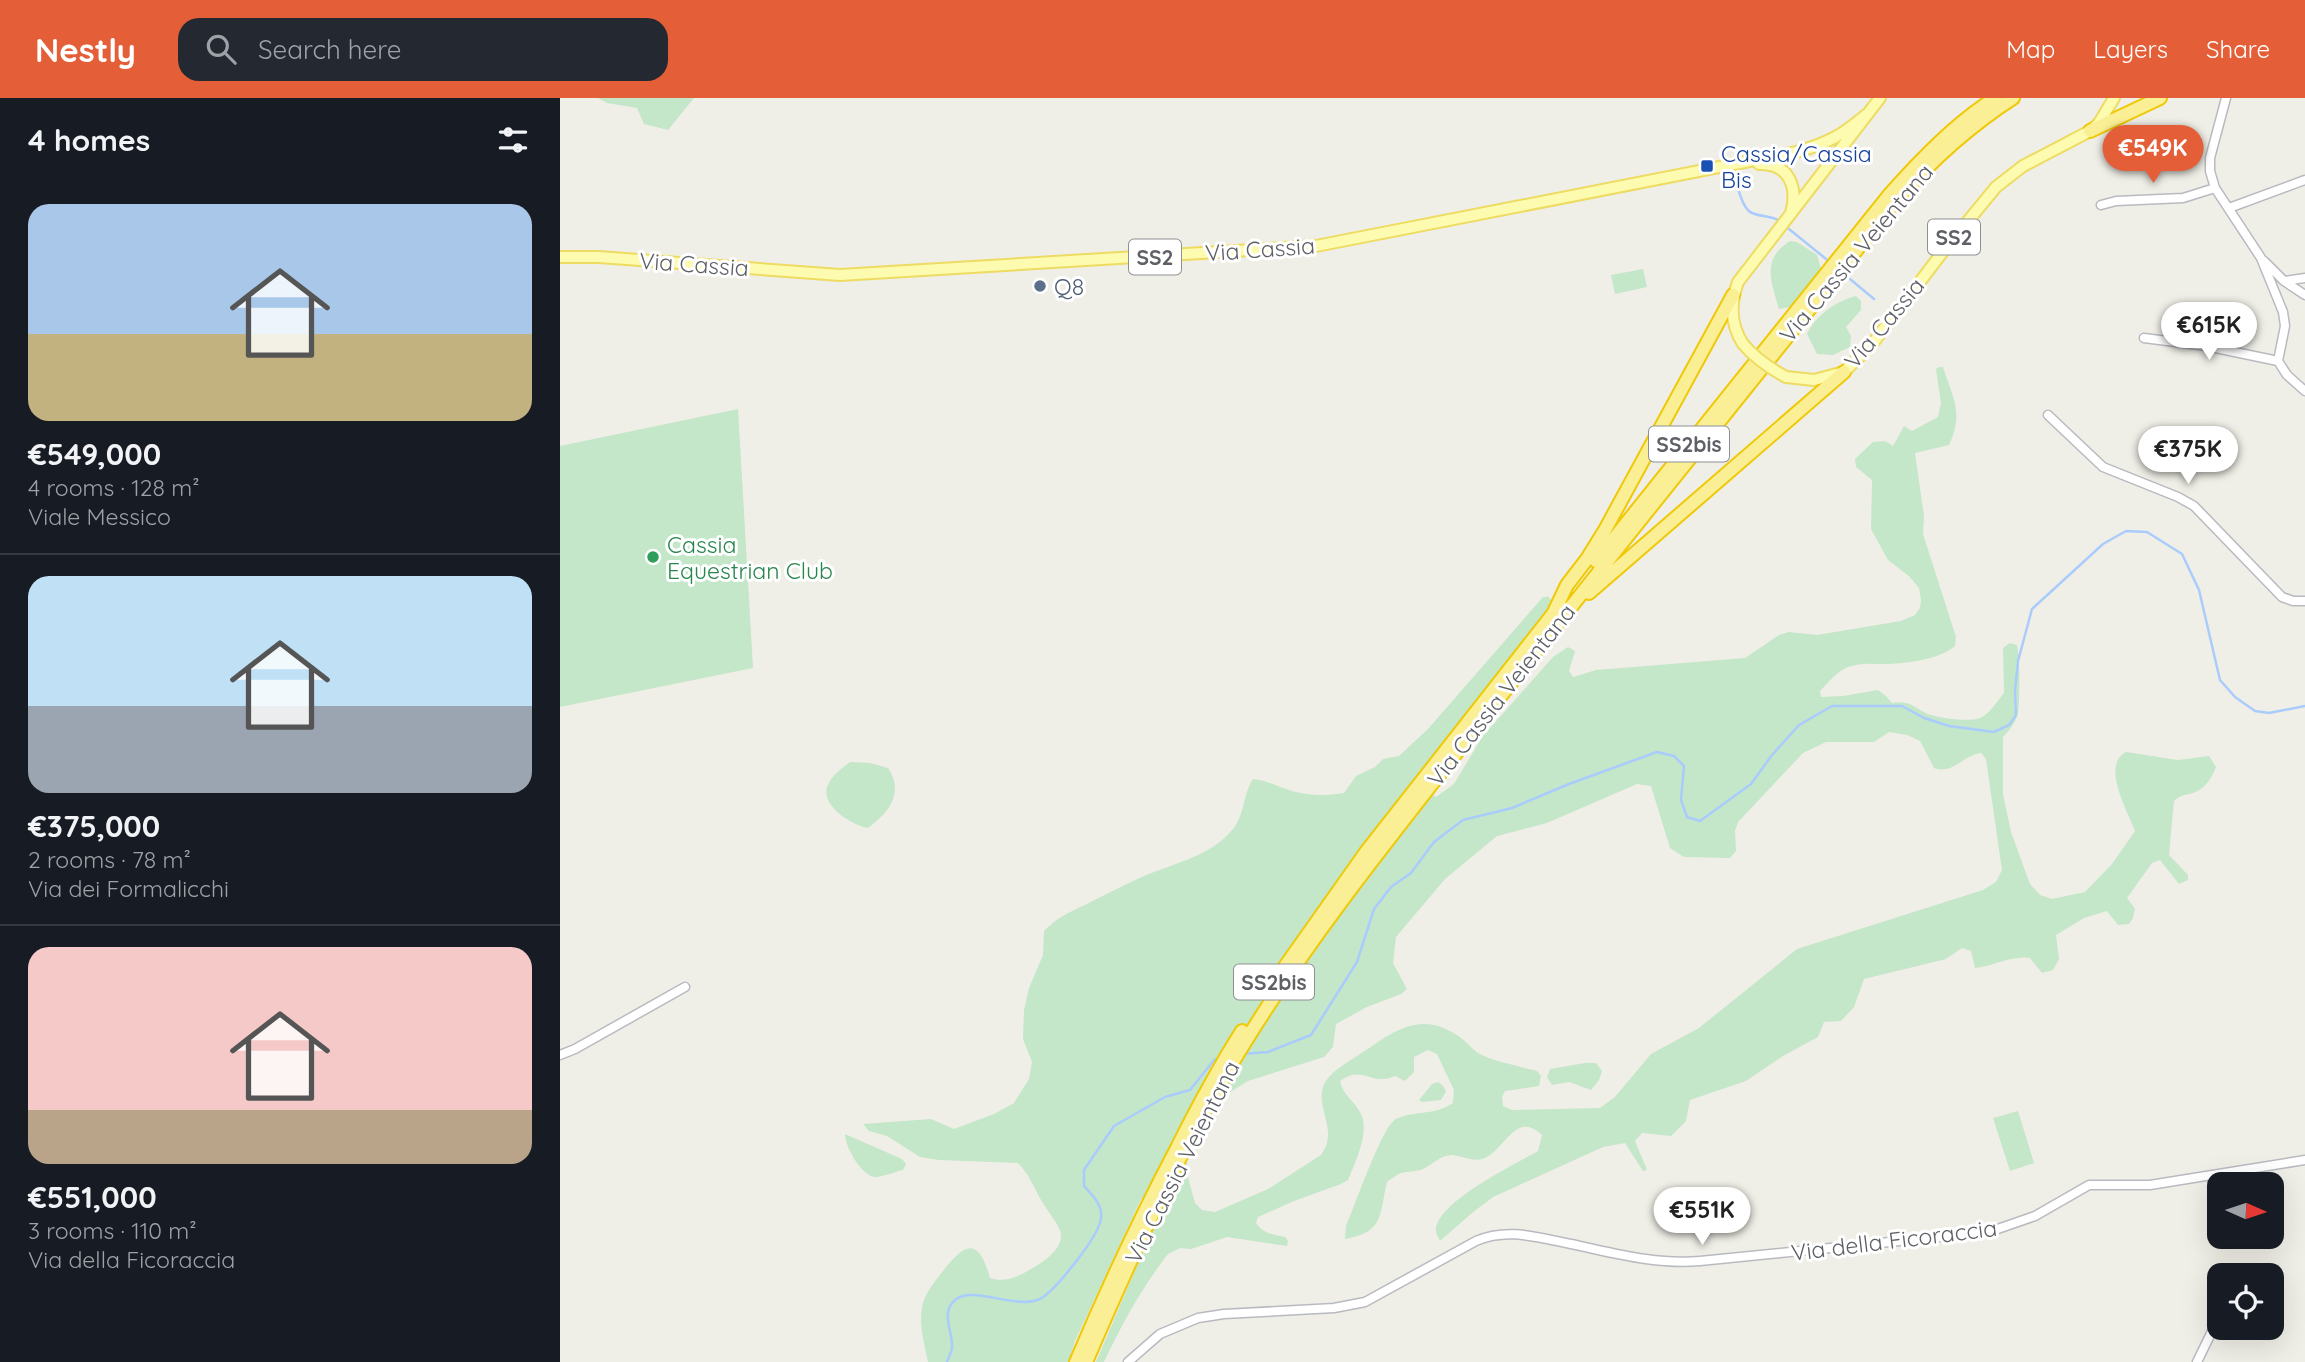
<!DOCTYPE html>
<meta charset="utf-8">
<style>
:root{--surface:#171b24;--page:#242831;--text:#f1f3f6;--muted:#9ea1a6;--line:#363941;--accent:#e45f38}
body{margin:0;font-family:Quicksand,sans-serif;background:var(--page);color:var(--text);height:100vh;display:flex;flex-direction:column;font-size:26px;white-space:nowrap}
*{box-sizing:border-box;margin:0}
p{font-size:23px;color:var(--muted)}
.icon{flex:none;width:38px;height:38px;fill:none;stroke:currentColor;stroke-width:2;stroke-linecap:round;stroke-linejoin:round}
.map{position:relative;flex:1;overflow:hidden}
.side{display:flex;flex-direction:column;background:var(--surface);width:560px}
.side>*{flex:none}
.needle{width:46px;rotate:93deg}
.buttons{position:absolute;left:1647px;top:1074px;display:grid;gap:14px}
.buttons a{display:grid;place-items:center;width:77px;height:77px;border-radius:14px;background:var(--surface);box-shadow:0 7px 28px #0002;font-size:35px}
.price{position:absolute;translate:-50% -60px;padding:0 16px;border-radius:24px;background:#fff;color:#222;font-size:23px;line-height:46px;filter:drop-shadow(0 2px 4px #0008)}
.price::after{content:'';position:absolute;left:50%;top:42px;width:21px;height:16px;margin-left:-10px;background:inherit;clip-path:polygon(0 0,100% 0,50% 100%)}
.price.selected{background:var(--accent);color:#fff}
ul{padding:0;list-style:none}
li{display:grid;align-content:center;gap:14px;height:371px;padding:0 28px}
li+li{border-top:2px solid var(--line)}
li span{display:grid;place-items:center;height:217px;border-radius:21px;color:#555}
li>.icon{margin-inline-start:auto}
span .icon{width:126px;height:126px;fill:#fffc;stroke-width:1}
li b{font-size:30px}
h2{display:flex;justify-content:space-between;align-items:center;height:84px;padding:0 28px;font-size:30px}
header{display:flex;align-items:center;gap:42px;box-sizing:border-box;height:98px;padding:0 35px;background:var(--accent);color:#fff}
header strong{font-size:33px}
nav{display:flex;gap:38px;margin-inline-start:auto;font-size:24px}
.search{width:490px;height:63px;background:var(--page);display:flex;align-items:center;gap:18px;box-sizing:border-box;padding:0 24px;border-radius:21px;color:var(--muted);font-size:26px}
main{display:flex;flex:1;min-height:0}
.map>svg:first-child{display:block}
.green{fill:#c4e6c9;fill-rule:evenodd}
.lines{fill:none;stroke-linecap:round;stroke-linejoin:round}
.stream{stroke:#aaccfc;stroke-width:2.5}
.minor-casing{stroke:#b9bac0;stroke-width:11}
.major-casing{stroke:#eddb62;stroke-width:14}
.highway-casing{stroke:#efc907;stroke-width:16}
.minor{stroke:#fff;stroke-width:8}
.major{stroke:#fdfbaf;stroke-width:10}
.highway{stroke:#faef94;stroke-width:12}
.major-bridge-casing{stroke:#eddb62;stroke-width:14;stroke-linecap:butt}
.major-bridge{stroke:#fdfbaf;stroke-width:10}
.transit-dot{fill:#1a4fb4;stroke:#fff;stroke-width:2.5}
.service-dot{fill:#5c6f8a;stroke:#fff;stroke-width:2.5}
.leisure-dot{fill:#2e9e5b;stroke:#fff;stroke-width:2.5}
.labels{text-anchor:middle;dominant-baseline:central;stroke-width:6;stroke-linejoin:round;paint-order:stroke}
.shield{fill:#fff;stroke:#8e9094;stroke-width:2}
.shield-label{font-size:21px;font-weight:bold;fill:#5e6066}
.transit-label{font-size:23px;fill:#164399;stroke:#fff;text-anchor:start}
.street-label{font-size:23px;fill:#5e6066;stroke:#fff}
.service-label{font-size:23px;fill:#4e5e75;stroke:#fff;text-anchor:start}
.leisure-label{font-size:23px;fill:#27864d;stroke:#fff;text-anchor:start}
</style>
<header>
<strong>Nestly</strong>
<div class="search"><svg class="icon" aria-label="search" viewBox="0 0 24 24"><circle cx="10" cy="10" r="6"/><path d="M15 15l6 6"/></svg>Search here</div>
<nav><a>Map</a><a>Layers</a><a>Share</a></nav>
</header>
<main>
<section class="side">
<h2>4 homes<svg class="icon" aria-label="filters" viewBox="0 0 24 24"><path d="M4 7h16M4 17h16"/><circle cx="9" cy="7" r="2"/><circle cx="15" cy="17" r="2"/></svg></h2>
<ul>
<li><span style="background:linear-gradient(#a9c7e8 60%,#c2b280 0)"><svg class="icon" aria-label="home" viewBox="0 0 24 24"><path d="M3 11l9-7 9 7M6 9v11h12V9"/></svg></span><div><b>€549,000</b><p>4 rooms · 128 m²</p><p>Viale Messico</p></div></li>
<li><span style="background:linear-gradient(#bfe0f5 60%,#9aa5b1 0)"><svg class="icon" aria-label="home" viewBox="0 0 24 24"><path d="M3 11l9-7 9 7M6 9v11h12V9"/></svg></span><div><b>€375,000</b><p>2 rooms · 78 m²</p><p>Via dei Formalicchi</p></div></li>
<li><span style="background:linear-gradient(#f6c9c9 75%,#b9a48a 0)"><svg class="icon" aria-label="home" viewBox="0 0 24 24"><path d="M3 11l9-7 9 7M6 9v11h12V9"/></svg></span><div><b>€551,000</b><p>3 rooms · 110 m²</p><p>Via della Ficoraccia</p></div></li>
</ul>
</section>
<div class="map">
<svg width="1745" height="1264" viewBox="0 0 1745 1264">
<rect width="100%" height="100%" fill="#f0efe7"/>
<path class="green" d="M 38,0 L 134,0 L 108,32 L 84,26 L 77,10 L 47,5 Z
M 1230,143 L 1237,144 L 1257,157 L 1262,174 L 1230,209 L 1219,211 C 1211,183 1201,161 1230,143 Z
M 1083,171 L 1087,189 L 1055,196 L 1051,177 Z
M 1296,198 L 1301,203 L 1301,212 L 1286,229 L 1291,238 L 1290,249 L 1273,257 L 1257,256 L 1247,236 C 1256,217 1276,203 1296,198 Z
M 1379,269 L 1383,269 C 1393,301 1404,314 1389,347 L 1355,355 L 1364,418 L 1363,436 L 1396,539 L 1395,548 C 1378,562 1348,565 1327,566 C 1313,566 1297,564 1284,571 C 1275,576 1267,586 1260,593 L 1261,599 L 1283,598 L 1318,592 L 1326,598 L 1332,605 C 1354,603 1351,609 1368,616 C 1378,620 1413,625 1422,619 C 1431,614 1438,602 1444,595 L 1443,550 L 1450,545 L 1457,547 C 1460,558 1460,604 1458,615 C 1456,624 1450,632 1443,639 L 1443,696 L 1451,734 L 1470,786 L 1480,797 L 1492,801 L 1525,794 L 1552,766 L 1575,733 C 1567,712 1541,667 1566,654 L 1618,662 L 1649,658 L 1656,669 C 1653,677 1647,688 1639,692 C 1631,698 1623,694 1614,703 L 1609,757 L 1628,777 L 1628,782 L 1619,786 L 1600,762 L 1592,765 L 1567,800 L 1575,811 L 1573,820 L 1569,826 L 1558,827 L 1547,813 L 1524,820 L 1496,837 L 1499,861 L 1493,872 L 1482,875 L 1470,860 C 1452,857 1434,868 1415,870 L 1411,853 L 1402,850 L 1386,861 L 1304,881 L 1294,909 L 1281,923 L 1264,924 L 1258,939 L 1223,958 L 1186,983 L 1130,1002 L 1126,1023 L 1111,1038 L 1082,1035 L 1075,1043 L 1087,1072 L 1083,1073 L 1065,1045 L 1043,1049 L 933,1099 L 912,1115 L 880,1143 C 879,1140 876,1137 876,1133 C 875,1104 956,1066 978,1053 L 982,1037 C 956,1012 946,1050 925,1060 C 914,1065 904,1058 892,1057 C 881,1057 873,1066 863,1071 C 856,1074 848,1073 841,1075 C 836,1077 831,1081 827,1084 C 819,1118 824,1134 785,1141 L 786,1128 C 795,1108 822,1028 836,1021 C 855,1012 874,1018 893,1005 L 894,992 L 877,956 L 868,952 L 854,959 L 854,974 L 845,983 L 835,978 C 831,979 828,981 824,981 C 807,982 799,969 780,983 C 783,998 795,1003 801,1016 C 810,1034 795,1065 788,1082 L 781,1086 L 734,1103 L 698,1119 L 696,1125 C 703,1135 713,1137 725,1139 L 728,1143 L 727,1148 L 667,1139 L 631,1151 L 620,1150 L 608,1156 C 581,1191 563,1224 544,1264 L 536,1264 L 602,1109 L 581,1101 L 515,1243 L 508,1264 L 368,1264 C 364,1245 358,1224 363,1205 C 366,1194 376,1182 383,1173 C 406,1143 419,1140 430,1180 C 446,1185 457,1179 471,1171 C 484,1164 508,1148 499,1130 C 494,1120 486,1111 481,1102 C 473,1088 469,1076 458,1065 L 379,1062 L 360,1059 L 327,1038 L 309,1033 L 303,1026 L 371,1021 L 394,1031 L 434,1016 L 454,1005 L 469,981 L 472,964 L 463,941 L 464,912 L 469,890 L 483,857 L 484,833 C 495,821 511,813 525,807 C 544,797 564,787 584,778 C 615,765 651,758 673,731 C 685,716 683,696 693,681 C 709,683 718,689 732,693 C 749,698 767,698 784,695 L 796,678 L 815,669 L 823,661 L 839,658 L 868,631 L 983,499 L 989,499 L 992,504 L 988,517 L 880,650 L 860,677 L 860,685 L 876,699 L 894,686 L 922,639 L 993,559 L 1008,549 L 1015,553 L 1009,573 L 1013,579 L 1036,572 L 1185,560 L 1219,537 L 1229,534 L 1257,537 L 1341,523 L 1355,517 L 1360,510 L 1361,502 L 1359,490 L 1349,478 L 1328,462 L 1311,431 L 1312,382 L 1296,369 L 1295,361 L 1313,344 L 1325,343 L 1333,348 L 1344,328 L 1352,333 L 1378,319 L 1381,305 L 1376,271 ZM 1329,634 L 1347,637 L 1360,643 L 1374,670 C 1393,677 1403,657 1421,655 L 1426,661 L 1442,772 L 1436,784 L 1423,792 L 1237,851 L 1139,930 L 1091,956 L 1055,999 L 1040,1010 L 952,1012 L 943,1008 L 942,999 L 945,993 L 979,988 L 981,978 L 977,973 C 963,969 932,963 920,956 C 911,951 905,941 895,936 C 859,913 833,934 803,954 C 789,964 769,973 763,989 C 756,1012 779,1032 761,1057 L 708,1091 L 655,1114 L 642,1112 L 635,1105 L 627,1076 L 627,1056 L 656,1003 L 688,983 L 764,959 L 773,949 L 776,926 L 807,909 L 841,896 L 847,891 L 833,865 L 836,839 L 885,781 L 937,738 L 987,725 L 1077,686 L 1091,688 L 1110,750 L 1124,759 L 1170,760 L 1176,753 L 1175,733 L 1178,724 L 1243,655 L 1266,644 L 1314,644 Z
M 178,311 L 193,570 L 0,609 L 0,348 Z
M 290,664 L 310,665 L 328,670 C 345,696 328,715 308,730 C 292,727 261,708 267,689 C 271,678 281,671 290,664 Z
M 1025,965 L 1036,965 L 1042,973 L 1039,982 L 1031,992 L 1009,984 L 992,987 L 987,979 L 990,971 Z
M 878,984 L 883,988 L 886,993 L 881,1002 L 862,1004 L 859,1002 L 872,986 Z
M 1458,1013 L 1474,1065 L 1450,1073 L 1433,1020 Z
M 285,1036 L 342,1061 L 346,1066 L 343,1072 C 335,1074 325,1078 316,1079 C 302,1079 285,1049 285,1036 Z"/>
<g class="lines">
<path class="stream" d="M 1176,85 C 1179,93 1183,111 1192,115 C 1201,119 1210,117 1220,123
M 1224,127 L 1271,165
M 1284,176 L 1314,201
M 682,956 L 708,954 L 751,937 L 797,864 L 814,811 L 831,789 L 851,775 L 874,744 L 903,722 L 952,710 L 1009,686 L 1097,654 L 1114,658 L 1124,668 L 1121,702 L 1127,719 L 1140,723 L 1191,686 L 1212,657 L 1239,627 L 1272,608 L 1342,608 L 1364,620 L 1389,628 L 1434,634 L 1449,627 L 1456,617 L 1455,593 L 1458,563 L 1472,511 L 1543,446 L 1566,433 L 1587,434 L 1622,456 L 1639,492 L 1660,582 L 1675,599 L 1695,613 L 1709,615 L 1745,608
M 387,1264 C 389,1259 392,1253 392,1249 C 393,1234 380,1215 395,1202 C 413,1187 456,1212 480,1201 C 495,1193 540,1137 541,1120 C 543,1107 532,1097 524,1088 L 524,1072 L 554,1028 L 605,999 L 630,992 L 654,962 L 658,961"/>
<g class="minor-casing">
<path id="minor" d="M 1666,0 L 1650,60 L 1650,73 L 1655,90 L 1701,160 L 1723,214 L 1725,228 L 1718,263 L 1727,277 L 1745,293
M 1541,107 L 1556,103 L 1623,100 L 1655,90
M 1669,110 L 1745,82
M 1704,163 L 1724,183 L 1745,197
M 1724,183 L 1745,180
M 1584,240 L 1646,248 L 1718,263
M 1488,317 L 1543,369 L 1618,399 L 1634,408 L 1722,499 L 1733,503 L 1745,503
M 0,957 L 15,951 L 125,889
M 568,1264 L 600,1236 L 638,1220 L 664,1216 L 774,1210 L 805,1204 L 916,1143 C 948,1129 979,1140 1011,1146 C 1054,1155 1096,1167 1140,1163 L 1429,1134 L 1475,1118 L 1529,1087 L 1590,1087 L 1745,1062
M 1637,1264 L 1659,1219"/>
</g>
<g class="major-casing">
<path id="major" d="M 1199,66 C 1230,65 1238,90 1231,115
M 0,159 L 39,159 L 280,177 L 756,148 L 1236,54 C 1269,45 1282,37 1307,16
M 1183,246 C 1170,226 1170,206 1178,184 L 1320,0
M 1226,279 L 1254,282 L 1284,274 L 1313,245 L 1385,151 L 1436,89 L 1463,68 L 1530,33 L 1539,25 L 1554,0"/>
</g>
<g class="highway-casing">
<path id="highway" d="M 1530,33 L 1600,0
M 1036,463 L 1330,96 C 1362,60 1395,26 1435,0
M 1029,495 L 1284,274
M 995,512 L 1007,487 L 1027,461 L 1045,432 L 1173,197
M 719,877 L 806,754 L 1000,507
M 516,1264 C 547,1191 580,1120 617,1050 C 637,1010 658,971 682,933
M 526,1264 C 573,1155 622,1045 685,944 C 755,831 840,727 922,622 C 1058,447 1199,276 1336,102 C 1371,63 1408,29 1453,0"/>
</g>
<use href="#minor" class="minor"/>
<use href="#major" class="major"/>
<use href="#highway" class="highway"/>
<g class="major-bridge-casing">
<path id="major-bridge" d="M 1183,246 C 1195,260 1209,270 1226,279"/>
</g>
<use href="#major-bridge" class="major-bridge"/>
</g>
<rect class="transit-dot" x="1140" y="61" width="14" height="14" rx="3.5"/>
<circle class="service-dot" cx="480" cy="188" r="7"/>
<circle class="leisure-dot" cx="93" cy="459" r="7"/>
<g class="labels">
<g class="shield">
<rect x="1368" y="121.5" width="52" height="35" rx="5"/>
<rect x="569" y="141.5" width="52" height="35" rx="5"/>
<rect x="1089" y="328.5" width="80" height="35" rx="5"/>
<rect x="674" y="866.5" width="80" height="35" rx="5"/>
</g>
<g class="shield-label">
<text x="1394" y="139">SS2</text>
<text x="595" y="159">SS2</text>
<text x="1129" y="346">SS2bis</text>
<text x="714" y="884">SS2bis</text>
</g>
<g class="transit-label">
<text x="1161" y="55">Cassia/Cassia<tspan x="1161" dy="26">Bis</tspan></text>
</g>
<g class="street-label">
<text transform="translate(700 151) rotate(-4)">Via Cassia</text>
<text transform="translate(1296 155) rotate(-50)">Via Cassia Veientana</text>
<text transform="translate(134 166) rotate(4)">Via Cassia</text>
<text transform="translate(1324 225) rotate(-50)">Via Cassia</text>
<text transform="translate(941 597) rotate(-52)">Via Cassia Veientana</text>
<text transform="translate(622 1064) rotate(-63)">Via Cassia Veientana</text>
<text transform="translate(1334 1142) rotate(-7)">Via della Ficoraccia</text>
</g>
<g class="service-label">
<text x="494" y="188">Q8</text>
</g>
<g class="leisure-label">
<text x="107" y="446">Cassia<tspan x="107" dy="26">Equestrian Club</tspan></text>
</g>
</g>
</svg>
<div class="buttons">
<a><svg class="needle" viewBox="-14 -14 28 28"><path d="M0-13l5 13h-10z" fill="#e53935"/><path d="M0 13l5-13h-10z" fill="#9ea1a6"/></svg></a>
<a><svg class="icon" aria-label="locate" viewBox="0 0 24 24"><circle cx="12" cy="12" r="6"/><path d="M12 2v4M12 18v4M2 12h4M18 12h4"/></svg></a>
</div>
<b class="price selected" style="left:1593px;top:87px">€549K</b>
<b class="price" style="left:1649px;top:264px">€615K</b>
<b class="price" style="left:1628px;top:388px">€375K</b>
<b class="price" style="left:1142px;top:1149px">€551K</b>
</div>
</main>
